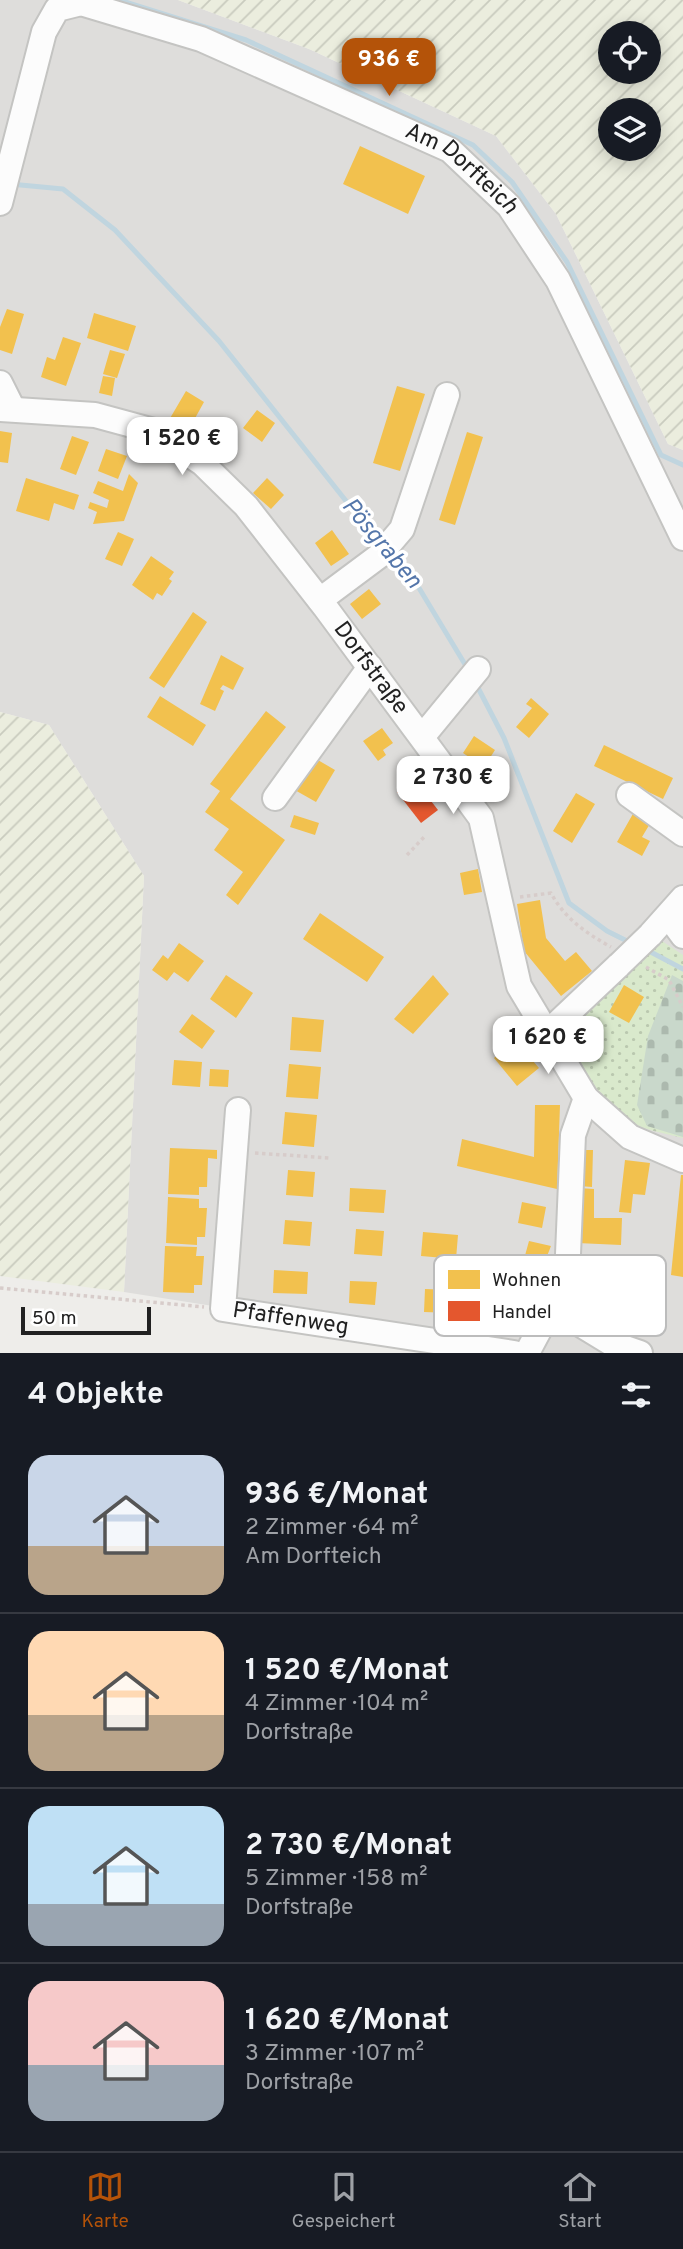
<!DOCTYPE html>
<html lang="de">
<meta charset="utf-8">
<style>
:root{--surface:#171b24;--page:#20242c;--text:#f1f3f6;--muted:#9ea1a6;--line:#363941;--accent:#b45309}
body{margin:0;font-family:Overpass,sans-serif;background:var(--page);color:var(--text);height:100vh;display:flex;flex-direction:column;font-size:26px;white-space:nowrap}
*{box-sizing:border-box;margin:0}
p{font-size:23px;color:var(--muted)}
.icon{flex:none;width:38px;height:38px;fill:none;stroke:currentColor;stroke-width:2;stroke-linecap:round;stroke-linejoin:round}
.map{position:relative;height:1353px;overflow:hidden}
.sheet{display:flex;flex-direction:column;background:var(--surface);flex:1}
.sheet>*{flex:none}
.tools{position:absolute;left:598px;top:21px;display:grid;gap:14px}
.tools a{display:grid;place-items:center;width:63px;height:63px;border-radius:50%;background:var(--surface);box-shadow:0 4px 18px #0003;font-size:35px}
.scale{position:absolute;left:21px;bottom:18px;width:130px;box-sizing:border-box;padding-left:7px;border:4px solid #212121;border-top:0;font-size:19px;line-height:24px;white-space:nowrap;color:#212121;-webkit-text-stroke:5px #fff;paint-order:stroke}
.price{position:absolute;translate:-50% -60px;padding:0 16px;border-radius:14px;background:#fff;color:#222;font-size:23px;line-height:46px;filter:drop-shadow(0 2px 4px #0008)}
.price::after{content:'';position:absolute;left:50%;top:42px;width:21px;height:16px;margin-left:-10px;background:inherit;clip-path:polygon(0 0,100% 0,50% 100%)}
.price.selected{background:var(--accent);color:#fff}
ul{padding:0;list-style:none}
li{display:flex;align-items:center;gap:21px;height:175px;padding:0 28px}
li+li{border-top:2px solid var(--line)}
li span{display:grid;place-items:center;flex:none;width:196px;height:140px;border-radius:21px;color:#555}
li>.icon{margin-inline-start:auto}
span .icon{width:84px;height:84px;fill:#fffc;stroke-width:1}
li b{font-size:30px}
h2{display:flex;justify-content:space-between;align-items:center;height:84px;padding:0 28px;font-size:30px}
.menu{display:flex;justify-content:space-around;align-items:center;height:98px;border-top:2px solid var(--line);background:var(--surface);font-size:19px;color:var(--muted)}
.menu a{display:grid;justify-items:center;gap:4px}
.menu .selected{color:var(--accent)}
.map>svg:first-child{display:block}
.residential{fill:#dedddb}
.farmland{fill:url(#farmland-furrows);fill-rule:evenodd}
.grass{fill:url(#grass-dots)}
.cemetery{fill:url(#cemetery-stones)}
.homes{fill:#f2c14e}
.shops{fill:#e4572e}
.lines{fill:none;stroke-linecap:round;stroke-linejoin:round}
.stream{stroke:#c0d5df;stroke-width:5}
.minor-casing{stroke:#c4c4c2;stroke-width:28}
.path{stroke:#d7ccca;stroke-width:3.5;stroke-dasharray:3.5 3.5;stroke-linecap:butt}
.minor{stroke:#fcfcfc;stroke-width:24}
.minor-bridge-casing{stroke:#c4c4c2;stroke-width:28;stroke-linecap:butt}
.minor-bridge{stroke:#fcfcfc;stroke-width:24}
.labels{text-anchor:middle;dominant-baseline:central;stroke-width:7;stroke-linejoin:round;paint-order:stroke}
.street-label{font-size:23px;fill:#212121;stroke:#fff}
.water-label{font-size:24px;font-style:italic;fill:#5476aa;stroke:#fff}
.key{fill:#fff;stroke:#bcbcbc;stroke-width:2}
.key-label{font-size:19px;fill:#212121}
</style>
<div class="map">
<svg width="683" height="1353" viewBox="0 0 683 1353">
<defs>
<pattern id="farmland-furrows" width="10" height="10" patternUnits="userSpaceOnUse" patternTransform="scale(1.75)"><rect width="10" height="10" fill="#ebedde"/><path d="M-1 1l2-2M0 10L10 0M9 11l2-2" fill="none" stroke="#c9cbbe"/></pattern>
<pattern id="grass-dots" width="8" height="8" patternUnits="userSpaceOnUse" patternTransform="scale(1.75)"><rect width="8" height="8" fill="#d9e9cc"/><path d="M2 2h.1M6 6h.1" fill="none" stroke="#bac8af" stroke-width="1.8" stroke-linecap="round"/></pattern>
<pattern id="cemetery-stones" width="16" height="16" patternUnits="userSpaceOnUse" patternTransform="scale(1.75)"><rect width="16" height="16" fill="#c9d8cb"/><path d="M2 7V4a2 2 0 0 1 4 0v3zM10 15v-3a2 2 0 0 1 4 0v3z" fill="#acb9ae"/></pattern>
</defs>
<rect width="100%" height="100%" fill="#eeedea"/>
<path class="residential" d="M 0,0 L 178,0 L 309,49 L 496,136 L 556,214 L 668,444 L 683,450 L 683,1353 L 514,1353 L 124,1292 L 144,876 L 49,725 L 0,712 Z"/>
<path class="farmland" d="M 178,0 L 683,0 L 683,450 L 668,444 L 556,214 L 496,136 L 309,49 ZM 611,33 L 649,33 L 649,72 L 611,72 ZM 611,110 L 649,110 L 649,149 L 611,149 Z
M 0,712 L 49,725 L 144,876 L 124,1292 L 0,1276 Z"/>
<path class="grass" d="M 659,939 L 683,955 L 683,1138 C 664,1133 643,1130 626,1120 C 598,1103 559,1055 580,1021 C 597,993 635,963 659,939 Z"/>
<path class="cemetery" d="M 672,975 L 683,981 L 683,1137 L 647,1126 L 637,1105 L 648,1036 Z"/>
<path class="homes" d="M 360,146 L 425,176 L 408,214 L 343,184 Z
M 7,309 L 24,314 L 12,354 L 0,350 L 0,327 Z
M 94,313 L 136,326 L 128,351 L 87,338 Z
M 63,337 L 81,343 L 66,386 L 41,377 L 47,357 L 55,360 Z
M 110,350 L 125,354 L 117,378 L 103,374 Z
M 103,376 L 115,378 L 112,396 L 99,393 Z
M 397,386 L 425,394 L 400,471 L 373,463 Z
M 186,391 L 204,402 L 188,431 L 169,420 Z
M 257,410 L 275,423 L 262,442 L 243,428 Z
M 0,431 L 12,433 L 8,463 L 0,462 Z
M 467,432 L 483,437 L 455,525 L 439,520 Z
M 72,436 L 89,442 L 76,475 L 60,469 Z
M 106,449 L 127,456 L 118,479 L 98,471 Z
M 129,474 L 138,483 L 124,521 L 93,524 L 97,512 L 88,508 L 90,502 L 107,508 L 109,500 L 93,493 L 98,481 L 123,491 Z
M 26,478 L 79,495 L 74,510 L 54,503 L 49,521 L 16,511 Z
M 267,478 L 284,495 L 271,509 L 253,493 Z
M 332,530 L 349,554 L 331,566 L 315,543 Z
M 118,532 L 134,539 L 122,566 L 105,559 Z
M 151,556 L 174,572 L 169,579 L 172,581 L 162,596 L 157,593 L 153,600 L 132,585 Z
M 369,589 L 381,604 L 362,619 L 350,604 Z
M 193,612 L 207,622 L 164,688 L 149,678 Z
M 221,655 L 244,668 L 233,690 L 223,685 L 220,689 L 224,691 L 215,711 L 200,704 Z
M 160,696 L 206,725 L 193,746 L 147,717 Z
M 531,698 L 549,714 L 529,738 L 516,727 L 532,708 L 526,704 Z
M 266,711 L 286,727 L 230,799 L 285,840 L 238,905 L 226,895 L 243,872 L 214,850 L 229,829 L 205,812 L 220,791 L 210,784 Z
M 382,728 L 393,743 L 383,750 L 386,755 L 378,761 L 363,741 Z
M 474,736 L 495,750 L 484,767 L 463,753 Z
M 604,745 L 673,778 L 663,799 L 594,766 Z
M 311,756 L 335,770 L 316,802 L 293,789 Z
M 576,793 L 595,804 L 572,843 L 553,831 Z
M 634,812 L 651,822 L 642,837 L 650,841 L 642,856 L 617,842 Z
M 294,815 L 319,823 L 315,835 L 290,827 Z
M 478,869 L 482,892 L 464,895 L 460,873 Z
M 540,900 L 546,938 L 565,961 L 576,952 L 592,971 L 561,996 L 524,951 L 517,904 Z
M 320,913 L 384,957 L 367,982 L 303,939 Z
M 179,943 L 204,961 L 188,982 L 174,972 L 167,981 L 152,970 L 163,955 L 168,959 Z
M 226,975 L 253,993 L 236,1018 L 210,999 Z
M 433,975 L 449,994 L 413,1034 L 394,1019 Z
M 624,985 L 644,997 L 629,1023 L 609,1012 Z
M 192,1014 L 215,1031 L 202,1049 L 179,1032 Z
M 292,1017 L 324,1020 L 321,1052 L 290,1050 Z
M 515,1040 L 539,1068 L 517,1086 L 494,1058 Z
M 174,1060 L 202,1062 L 200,1087 L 172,1085 Z
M 289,1064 L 321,1067 L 318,1099 L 286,1097 Z
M 210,1069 L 229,1070 L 228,1087 L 209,1086 Z
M 535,1105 L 560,1105 L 557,1189 L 457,1166 L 462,1139 L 534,1157 Z
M 285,1112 L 317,1115 L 314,1147 L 282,1144 Z
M 170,1148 L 217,1150 L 217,1159 L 208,1158 L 207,1187 L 199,1187 L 199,1195 L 168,1194 Z
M 580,1150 L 593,1150 L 592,1187 L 579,1186 Z
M 625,1160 L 650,1163 L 645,1195 L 633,1194 L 631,1213 L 619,1212 Z
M 288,1170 L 315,1172 L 313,1197 L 286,1195 Z
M 681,1175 L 683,1175 L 683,1277 L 671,1275 Z
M 350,1188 L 386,1190 L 384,1213 L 349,1211 Z
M 579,1188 L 594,1189 L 594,1218 L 622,1218 L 621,1245 L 577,1243 Z
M 168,1197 L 199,1199 L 199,1208 L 207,1208 L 205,1237 L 197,1237 L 197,1245 L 166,1243 Z
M 522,1202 L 546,1207 L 542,1228 L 518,1223 Z
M 285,1220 L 312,1222 L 310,1246 L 283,1244 Z
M 356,1229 L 384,1231 L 382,1256 L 354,1254 Z
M 423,1232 L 458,1235 L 456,1259 L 421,1256 Z
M 529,1241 L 551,1246 L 540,1274 L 521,1270 Z
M 165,1246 L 197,1247 L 196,1256 L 204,1256 L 202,1285 L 194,1285 L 194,1293 L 163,1292 Z
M 274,1270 L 308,1272 L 307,1294 L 273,1293 Z
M 350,1281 L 377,1282 L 375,1305 L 349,1303 Z
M 425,1289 L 453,1290 L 452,1313 L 424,1312 Z"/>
<path class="shops" d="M 414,779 L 438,810 L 421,823 L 397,792 Z"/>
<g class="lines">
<path class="stream" d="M 119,0 L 246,40 L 473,145 L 512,182 L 567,262 L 661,455 L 683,465
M 10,184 L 63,189 L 115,230 L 219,341 L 381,545
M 390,555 L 416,583 L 469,671
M 475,682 L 504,738 L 569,903 L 607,931 L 633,944
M 645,949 L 683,969"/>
<g class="minor-casing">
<g id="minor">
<path id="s1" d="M 0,203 L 44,32 L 57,9 L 81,3 L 201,39 L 450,150 L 509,206 L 558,280 L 683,538"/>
<path d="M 0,383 L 13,409"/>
<path id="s2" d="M 0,409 L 95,415 L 154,431 L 202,463 L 246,506 L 325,607 L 481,818 L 519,986 L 586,1098 L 630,1137 L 683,1160"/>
<path d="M 320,600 L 379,556 L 402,529 L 447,395"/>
<path d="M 422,737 L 478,669"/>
<path d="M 629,795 L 683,834"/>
<path d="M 275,798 L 370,667"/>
<path d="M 669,917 L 683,936"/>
<path d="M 650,935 L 683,898"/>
<path d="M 548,1032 L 619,965"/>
<path id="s3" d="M 238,1110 L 223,1309 L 514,1353"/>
<path d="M 552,1307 L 611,1343 L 640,1353"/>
<path d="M 527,1353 L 567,1278 L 573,1135 L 586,1098"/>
</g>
</g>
<path class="path" d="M 407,855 L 426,835
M 520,897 L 551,893 C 565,919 586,933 611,947
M 646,967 L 669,980 L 683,1007
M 255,1153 L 330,1158
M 0,1288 L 204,1307"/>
<use href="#minor" class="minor"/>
<g class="minor-bridge-casing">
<path id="minor-bridge" d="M 619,965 L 650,935"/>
</g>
<use href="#minor-bridge" class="minor-bridge"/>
</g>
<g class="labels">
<g class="street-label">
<text stroke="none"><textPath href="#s1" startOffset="646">Am Dorfteich</textPath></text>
<text stroke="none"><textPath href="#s2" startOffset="480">Dorfstraße</textPath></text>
<text stroke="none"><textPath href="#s3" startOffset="268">Pfaffenweg</textPath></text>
</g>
<g class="water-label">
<text transform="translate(381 544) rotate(50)">Pösgraben</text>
</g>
</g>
<rect x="434" y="1255" width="232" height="81" rx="10" class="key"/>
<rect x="448" y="1270" width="32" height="19" fill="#f2c14e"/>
<rect x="448" y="1301" width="32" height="20" fill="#e4572e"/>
<g class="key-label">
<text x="492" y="1286">Wohnen</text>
<text x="492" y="1318">Handel</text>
</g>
</svg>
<div class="tools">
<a><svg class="icon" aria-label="locate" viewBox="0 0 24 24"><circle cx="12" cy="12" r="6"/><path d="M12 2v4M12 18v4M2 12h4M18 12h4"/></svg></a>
<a><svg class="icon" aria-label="layers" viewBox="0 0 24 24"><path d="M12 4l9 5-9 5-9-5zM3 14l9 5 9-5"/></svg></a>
</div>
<div class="scale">50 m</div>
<b class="price selected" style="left:389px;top:98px">936 €</b>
<b class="price" style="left:182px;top:477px">1 520 €</b>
<b class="price" style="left:453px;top:816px">2 730 €</b>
<b class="price" style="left:548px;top:1076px">1 620 €</b>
</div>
<section class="sheet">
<h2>4 Objekte<svg class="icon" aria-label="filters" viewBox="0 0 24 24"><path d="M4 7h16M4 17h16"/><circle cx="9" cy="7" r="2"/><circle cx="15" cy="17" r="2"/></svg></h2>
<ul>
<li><span style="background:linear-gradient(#c9d6e8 65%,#b9a48a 0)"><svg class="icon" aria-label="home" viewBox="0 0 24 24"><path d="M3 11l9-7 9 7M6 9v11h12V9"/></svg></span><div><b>936 €/Monat</b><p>2 Zimmer · 64 m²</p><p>Am Dorfteich</p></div></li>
<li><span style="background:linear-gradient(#ffd9b3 60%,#b9a48a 0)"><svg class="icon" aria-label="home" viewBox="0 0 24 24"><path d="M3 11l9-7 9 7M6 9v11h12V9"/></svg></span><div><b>1 520 €/Monat</b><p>4 Zimmer · 104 m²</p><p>Dorfstraße</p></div></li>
<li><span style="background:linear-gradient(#bfe0f5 70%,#9aa5b1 0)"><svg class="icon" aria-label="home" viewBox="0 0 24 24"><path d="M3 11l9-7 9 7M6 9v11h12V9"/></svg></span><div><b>2 730 €/Monat</b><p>5 Zimmer · 158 m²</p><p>Dorfstraße</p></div></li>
<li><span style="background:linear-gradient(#f6c9c9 60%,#9aa5b1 0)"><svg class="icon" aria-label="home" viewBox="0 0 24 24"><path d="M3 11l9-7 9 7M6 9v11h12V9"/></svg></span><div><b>1 620 €/Monat</b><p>3 Zimmer · 107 m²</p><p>Dorfstraße</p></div></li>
</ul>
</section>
<nav class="menu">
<a class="selected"><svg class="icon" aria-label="map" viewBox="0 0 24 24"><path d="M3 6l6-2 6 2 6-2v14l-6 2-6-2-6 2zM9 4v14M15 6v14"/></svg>Karte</a>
<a><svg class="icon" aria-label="saved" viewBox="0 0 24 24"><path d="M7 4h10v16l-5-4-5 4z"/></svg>Gespeichert</a>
<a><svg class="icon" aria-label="home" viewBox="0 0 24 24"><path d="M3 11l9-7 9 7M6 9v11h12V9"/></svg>Start</a>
</nav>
